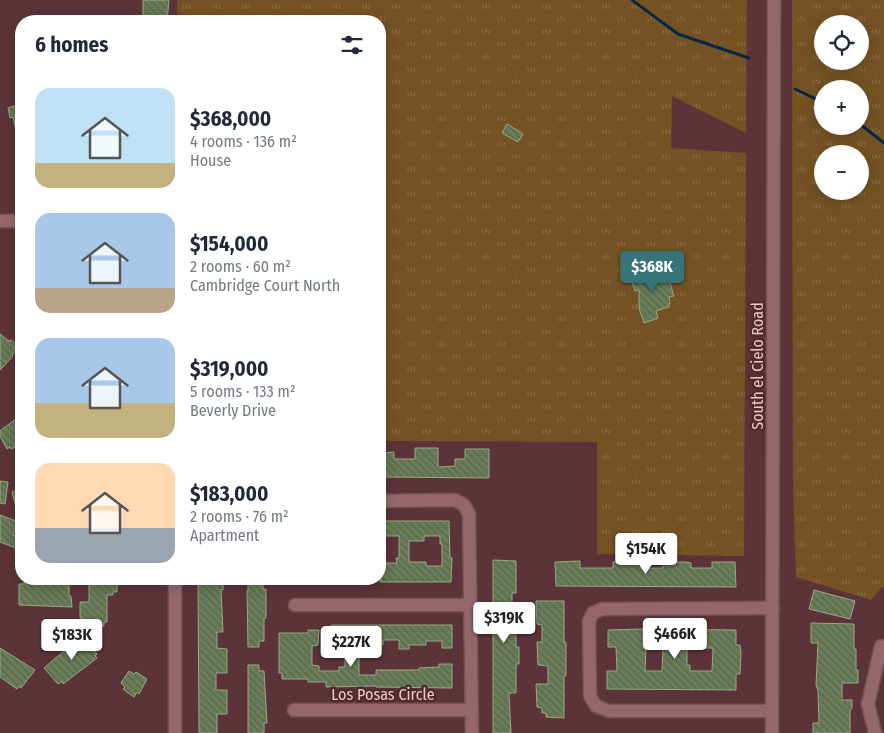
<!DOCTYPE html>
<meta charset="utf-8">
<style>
:root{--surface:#fff;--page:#f2f2f3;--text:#1f2937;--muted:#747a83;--accent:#377378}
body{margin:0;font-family:"Fira Sans Condensed",sans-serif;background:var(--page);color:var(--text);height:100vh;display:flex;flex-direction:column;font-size:19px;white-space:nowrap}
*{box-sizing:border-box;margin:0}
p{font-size:16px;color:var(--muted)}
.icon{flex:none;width:28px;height:28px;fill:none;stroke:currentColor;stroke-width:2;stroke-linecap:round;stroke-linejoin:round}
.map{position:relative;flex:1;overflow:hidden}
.drawer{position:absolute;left:15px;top:15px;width:371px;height:570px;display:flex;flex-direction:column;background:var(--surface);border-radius:20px;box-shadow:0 2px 12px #0003}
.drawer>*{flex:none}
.controls{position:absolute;left:814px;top:15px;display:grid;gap:10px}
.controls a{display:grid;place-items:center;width:55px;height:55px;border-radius:50%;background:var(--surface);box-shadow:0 2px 12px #0003;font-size:25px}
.price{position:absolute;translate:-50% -42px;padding:0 11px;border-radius:5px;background:#fff;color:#222;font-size:16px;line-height:32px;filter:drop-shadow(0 1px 2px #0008)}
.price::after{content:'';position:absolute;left:50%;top:30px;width:15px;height:11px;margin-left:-8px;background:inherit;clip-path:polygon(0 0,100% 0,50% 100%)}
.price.on{background:var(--accent);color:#fff}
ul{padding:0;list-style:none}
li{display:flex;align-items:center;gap:15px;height:125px;padding:0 20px}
li span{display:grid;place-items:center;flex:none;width:140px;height:100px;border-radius:15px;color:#555}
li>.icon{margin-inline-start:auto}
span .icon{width:60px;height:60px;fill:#fffc;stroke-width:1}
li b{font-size:21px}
h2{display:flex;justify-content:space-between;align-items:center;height:60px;padding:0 20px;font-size:21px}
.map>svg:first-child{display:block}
.grass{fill:url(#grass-tufts);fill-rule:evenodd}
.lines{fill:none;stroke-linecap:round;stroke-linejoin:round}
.stream{stroke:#082744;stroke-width:3}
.building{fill:url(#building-back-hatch);stroke:#96ab84;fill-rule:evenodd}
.minor-casing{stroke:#745257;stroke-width:15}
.minor{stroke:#95676d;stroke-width:12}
.labels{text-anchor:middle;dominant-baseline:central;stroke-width:5;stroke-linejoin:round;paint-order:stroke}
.street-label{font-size:16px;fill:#e4cacd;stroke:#51292f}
</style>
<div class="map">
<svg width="884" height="733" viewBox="0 0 884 733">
<defs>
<pattern id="grass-tufts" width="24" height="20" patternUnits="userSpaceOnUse" patternTransform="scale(1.25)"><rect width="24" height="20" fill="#755223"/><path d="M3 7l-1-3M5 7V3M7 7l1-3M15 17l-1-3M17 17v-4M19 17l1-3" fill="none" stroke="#886a42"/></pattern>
<pattern id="building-back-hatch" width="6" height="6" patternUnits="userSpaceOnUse" patternTransform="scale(1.25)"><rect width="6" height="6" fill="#697d58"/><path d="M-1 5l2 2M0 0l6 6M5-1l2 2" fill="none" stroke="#5a634e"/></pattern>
</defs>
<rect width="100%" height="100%" fill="#5c3339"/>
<path class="grass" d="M 177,0 L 747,0 L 746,133 L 672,96 L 671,148 L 746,153 L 744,556 L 597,554 L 597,442 L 380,441 L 380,21 L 177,21 Z
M 792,0 L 884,0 L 884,587 L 881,588 L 871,600 L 796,577 L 793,489 ZM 822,24 L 860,24 L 860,61 L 822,61 ZM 822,89 L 860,89 L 860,126 L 822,126 ZM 822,154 L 860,154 L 860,191 L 822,191 Z"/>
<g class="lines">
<path class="stream" d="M 632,0 L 678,34 L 749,58
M 795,89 L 822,102
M 860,124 L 884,143"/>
</g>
<path class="building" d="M 143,0 L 169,0 L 167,21 L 143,21 Z
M 21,104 L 21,139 L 18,140 L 13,117 L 10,118 L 8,108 Z
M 507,124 L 523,134 L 518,142 L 502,133 Z
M 659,269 L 663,282 L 669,280 L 674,296 L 669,297 L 670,303 L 668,307 L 656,311 L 658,318 L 644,323 L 639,308 L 639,290 L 635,291 L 629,274 L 642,270 L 643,274 Z
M 0,334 L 9,341 L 11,340 L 19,346 L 12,355 L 13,356 L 0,370 Z
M 17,418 L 21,425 L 21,444 L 11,449 L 10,447 L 7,449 L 0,436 L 0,431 Z
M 415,448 L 438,448 L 438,467 L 455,466 L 455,459 L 465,459 L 465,449 L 489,449 L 489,478 L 382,477 L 382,470 L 380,470 L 380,453 L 394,452 L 394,459 L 415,459 Z
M 0,481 L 8,482 L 5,504 L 0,503 Z
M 21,489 L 21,517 L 19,518 L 12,492 Z
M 0,515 L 16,521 L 15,524 L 17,525 L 13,535 L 21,538 L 21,550 L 0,542 Z
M 380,521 L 449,521 L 450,558 L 452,558 L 451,582 L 380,582 L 381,563 L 397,563 L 396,558 L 399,558 L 399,536 L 380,536 ZM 424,536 L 440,536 L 440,544 L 442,544 L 442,566 L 426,566 L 426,562 L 409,562 L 409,541 L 424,541 Z
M 493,560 L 516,561 L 516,593 L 512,593 L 512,624 L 516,624 L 516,647 L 519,647 L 519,664 L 516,664 L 516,693 L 509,693 L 511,733 L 493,733 Z
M 580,561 L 580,568 L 613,568 L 613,562 L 641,562 L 641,568 L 663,568 L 663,562 L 686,562 L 691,563 L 691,568 L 712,568 L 712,562 L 735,562 L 736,587 L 556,586 L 555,562 Z
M 91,579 L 117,579 L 117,592 L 113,592 L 113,595 L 107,595 L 107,622 L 104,622 L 104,626 L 93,626 L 93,628 L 83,628 L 83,618 L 80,618 L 80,602 L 89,602 L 89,581 L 91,581 Z
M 198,579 L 223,579 L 223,590 L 221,590 L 223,632 L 217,632 L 217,648 L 227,649 L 227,673 L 216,673 L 216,690 L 227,690 L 227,714 L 217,714 L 217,733 L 199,733 Z
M 248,579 L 260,579 L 260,581 L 263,581 L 263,589 L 266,589 L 266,618 L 264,618 L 264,641 L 259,641 L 259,647 L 248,647 L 247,591 L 248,591 Z
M 24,582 L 66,582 L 66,584 L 69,584 L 69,596 L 71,596 L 72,607 L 19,605 L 19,584 L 24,584 Z
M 814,590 L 855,601 L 850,619 L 809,609 Z
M 536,601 L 564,601 L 564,642 L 566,642 L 566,676 L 564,676 L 564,718 L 546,717 L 546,713 L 542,713 L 542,708 L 537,707 L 536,684 L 548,684 L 548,666 L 538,665 L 537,642 L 542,642 L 542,625 L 537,624 Z
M 811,623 L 854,624 L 854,649 L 856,649 L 856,670 L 858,670 L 858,683 L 842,683 L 842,700 L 852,700 L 852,708 L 850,711 L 850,733 L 813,733 L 813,723 L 819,723 L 818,691 L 816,685 L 818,643 L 811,643 Z
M 331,625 L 452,625 L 452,648 L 442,648 L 442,641 L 426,641 L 426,645 L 409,645 L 409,649 L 399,649 L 399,640 L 383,640 L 383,645 L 364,645 L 364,649 L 354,649 L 354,641 L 335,641 L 335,637 L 331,637 Z
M 642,629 L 736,630 L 736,645 L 740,645 L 741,653 L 740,674 L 736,674 L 736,690 L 607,689 L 607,671 L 617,671 L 616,647 L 608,647 L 608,630 ZM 687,641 L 703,641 L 703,648 L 713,648 L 712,671 L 690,671 L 690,665 L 687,665 ZM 646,647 L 663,647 L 662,671 L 645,671 Z
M 308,630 L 319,630 L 318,645 L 312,646 L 312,665 L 319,666 L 319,671 L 339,671 L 339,667 L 345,667 L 345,657 L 359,657 L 359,675 L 376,675 L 376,670 L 419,670 L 419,668 L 439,667 L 439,664 L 452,664 L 452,688 L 376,687 L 376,686 L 326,687 L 326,682 L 308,682 L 308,679 L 282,679 L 282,673 L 279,673 L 279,633 L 308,633 Z
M 84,634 L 97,654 L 95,656 L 97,658 L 63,684 L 62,681 L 58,684 L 44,668 Z
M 0,648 L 35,670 L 21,688 L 19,686 L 17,689 L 0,677 Z
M 248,665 L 259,665 L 259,671 L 264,671 L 267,723 L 264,723 L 264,733 L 248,733 Z
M 129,671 L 134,674 L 136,672 L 147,679 L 139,694 L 137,692 L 134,697 L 123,689 L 125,687 L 121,683 Z"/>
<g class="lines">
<g class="minor-casing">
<path id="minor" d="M 0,221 L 21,221
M 380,501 L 455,500 L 464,505 L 469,514 L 472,733
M 295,605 L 471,605
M 294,710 L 471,710
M 772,711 L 609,711 L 596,706 L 590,696 L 589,621 L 593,613 L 602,609 L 773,608
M 175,733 L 175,579
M 772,733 L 774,0
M 875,733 L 868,704 L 881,646"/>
</g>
<use href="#minor" class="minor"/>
</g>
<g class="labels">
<g class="street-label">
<text transform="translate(757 366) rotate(-90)">South el Cielo Road</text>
<text x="383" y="694">Los Posas Circle</text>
</g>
</g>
</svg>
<div class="controls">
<a><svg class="icon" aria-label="locate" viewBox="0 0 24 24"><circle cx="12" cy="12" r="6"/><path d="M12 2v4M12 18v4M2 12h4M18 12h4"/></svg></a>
<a>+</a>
<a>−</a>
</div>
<b class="price on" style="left:652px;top:293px">$368K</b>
<b class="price" style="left:646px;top:575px">$154K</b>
<b class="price" style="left:504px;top:644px">$319K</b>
<b class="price" style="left:675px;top:660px">$466K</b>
<b class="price" style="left:72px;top:661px">$183K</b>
<b class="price" style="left:351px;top:668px">$227K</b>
<section class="drawer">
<h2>6 homes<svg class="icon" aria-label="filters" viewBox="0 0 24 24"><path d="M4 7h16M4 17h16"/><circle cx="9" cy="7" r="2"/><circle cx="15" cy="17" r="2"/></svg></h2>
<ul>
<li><span style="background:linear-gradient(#bfe0f5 75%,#c2b280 0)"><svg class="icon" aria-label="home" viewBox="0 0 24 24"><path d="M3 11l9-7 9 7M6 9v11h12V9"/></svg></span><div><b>$368,000</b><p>4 rooms · 136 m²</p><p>House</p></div></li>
<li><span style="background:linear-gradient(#a9c7e8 75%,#b9a48a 0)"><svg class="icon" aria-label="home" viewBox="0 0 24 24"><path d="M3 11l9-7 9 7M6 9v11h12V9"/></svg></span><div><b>$154,000</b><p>2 rooms · 60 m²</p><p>Cambridge Court North</p></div></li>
<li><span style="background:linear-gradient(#a9c7e8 65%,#c2b280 0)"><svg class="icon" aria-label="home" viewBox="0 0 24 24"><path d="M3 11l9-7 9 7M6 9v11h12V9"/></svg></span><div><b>$319,000</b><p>5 rooms · 133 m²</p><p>Beverly Drive</p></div></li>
<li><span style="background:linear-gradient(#ffd9b3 65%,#9aa5b1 0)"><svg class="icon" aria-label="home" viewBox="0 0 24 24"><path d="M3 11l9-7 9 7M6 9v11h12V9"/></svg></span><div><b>$183,000</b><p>2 rooms · 76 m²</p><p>Apartment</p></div></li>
</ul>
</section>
</div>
